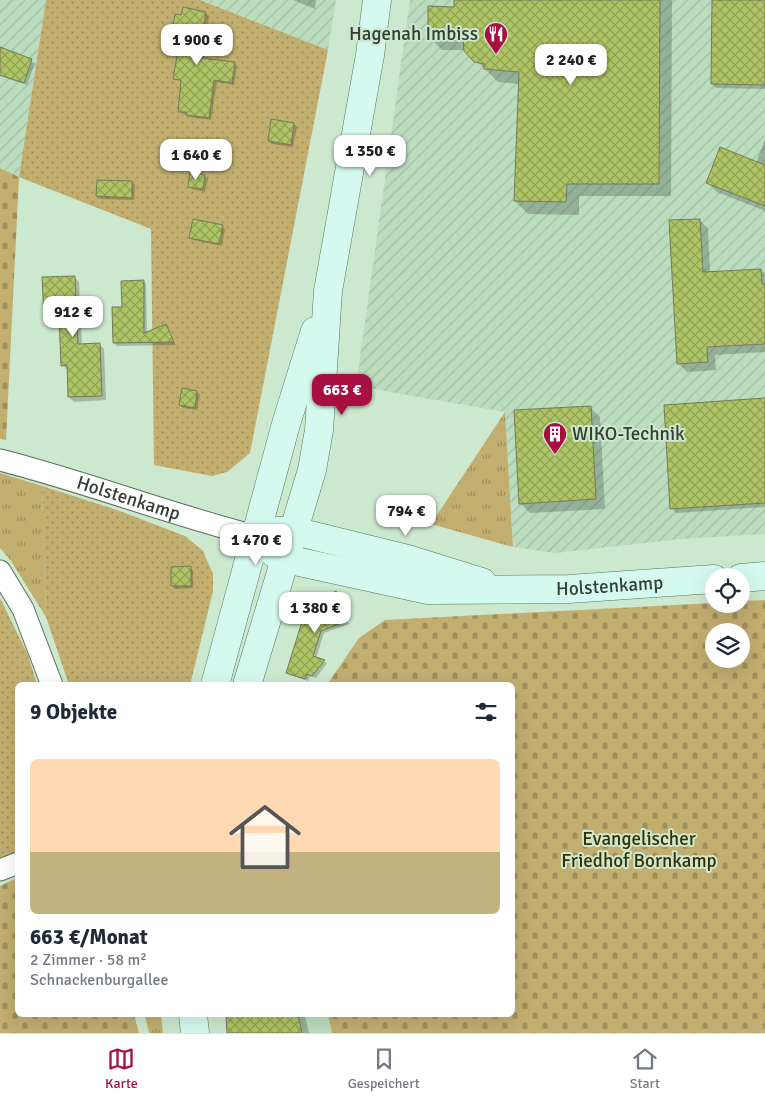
<!DOCTYPE html>
<html lang="de">
<meta charset="utf-8">
<style>
:root{--surface:#fff;--page:#f6f6f7;--text:#1f2937;--muted:#747a83;--line:#e0e1e3;--accent:#a70f40}
body{margin:0;font-family:Signika,sans-serif;background:var(--page);color:var(--text);height:100vh;display:flex;flex-direction:column;font-size:19px;white-space:nowrap}
*{box-sizing:border-box;margin:0}
p{font-size:16px;color:var(--muted)}
.icon{flex:none;width:28px;height:28px;fill:none;stroke:currentColor;stroke-width:2;stroke-linecap:round;stroke-linejoin:round}
.map{position:relative;flex:1;overflow:hidden}
.sheet{position:absolute;left:15px;top:682px;width:500px;height:335px;display:flex;flex-direction:column;background:var(--surface);border-radius:8px;box-shadow:0 5px 20px #0002}
.sheet>*{flex:none}
.buttons{position:absolute;left:705px;top:568px;display:grid;gap:10px}
.buttons a{display:grid;place-items:center;width:45px;height:45px;border-radius:50%;background:var(--surface);box-shadow:0 5px 20px #0002;font-size:25px}
.price{position:absolute;translate:-50% -42px;padding:0 11px;border-radius:10px;background:#fff;color:#222;font-size:16px;line-height:32px;filter:drop-shadow(0 1px 2px #0008)}
.price::after{content:'';position:absolute;left:50%;top:30px;width:15px;height:11px;margin-left:-8px;background:inherit;clip-path:polygon(0 0,100% 0,50% 100%)}
.price.selected{background:var(--accent);color:#fff}
ul{padding:0;list-style:none}
li{display:grid;align-content:center;gap:10px;height:265px;padding:0 15px}
li span{display:grid;place-items:center;height:155px;border-radius:8px;color:#555}
li>.icon{margin-inline-start:auto}
span .icon{width:90px;height:90px;fill:#fffc;stroke-width:1}
li b{font-size:21px}
h2{display:flex;justify-content:space-between;align-items:center;height:60px;padding:0 15px;font-size:21px}
.dock{display:flex;justify-content:space-around;align-items:center;height:70px;border-top:1px solid var(--line);background:var(--surface);font-size:14px;color:var(--muted)}
.dock a{display:grid;justify-items:center;gap:2px}
.dock .selected{color:var(--accent)}
.map>svg:first-child{display:block}
.built{fill:#bbddbe}
.industrial{fill:url(#industrial-furrows)}
.grass{fill:url(#grass-tufts)}
.cemetery{fill:url(#cemetery-stones);fill-rule:evenodd}
.garden{fill:url(#garden-dots)}
.shadow{fill:#0003}
.building{fill:url(#building-cross-hatch);stroke:#737b5d}
.lines{fill:none;stroke-linecap:round;stroke-linejoin:round}
.minor-casing{stroke:#5a735c;stroke-width:23}
.secondary-casing{stroke:#5a735c;stroke-width:29}
.minor{stroke:#fff;stroke-width:21}
.secondary{stroke:#d4faf0;stroke-width:28}
.labels{text-anchor:middle;dominant-baseline:central;stroke-width:4;stroke-linejoin:round;paint-order:stroke}
.poi-label{font-size:19px;fill:#333e34;stroke:#cce8ce;text-anchor:end}
.street-label{font-size:19px;fill:#333e34;stroke:#cce8ce}
.park-label{font-size:19px;fill:#3a2e00;stroke:#cce8ce}
</style>
<div class="map">
<svg width="765" height="1033" viewBox="0 0 765 1033">
<defs>
<pattern id="industrial-furrows" width="10" height="10" patternUnits="userSpaceOnUse" patternTransform="scale(1.25)"><rect width="10" height="10" fill="#bbddbe"/><path d="M-1 1l2-2M0 10L10 0M9 11l2-2" fill="none" stroke="#a1bfa4"/></pattern>
<pattern id="grass-tufts" width="24" height="20" patternUnits="userSpaceOnUse" patternTransform="scale(1.25)"><rect width="24" height="20" fill="#c2ae6f"/><path d="M3 7l-1-3M5 7V3M7 7l1-3M15 17l-1-3M17 17v-4M19 17l1-3" fill="none" stroke="#9e8f5c"/></pattern>
<pattern id="cemetery-stones" width="16" height="16" patternUnits="userSpaceOnUse" patternTransform="scale(1.25)"><rect width="16" height="16" fill="#c2ae6f"/><path d="M2 7V4a2 2 0 0 1 4 0v3zM10 15v-3a2 2 0 0 1 4 0v3z" fill="#9e8f5c"/></pattern>
<pattern id="garden-dots" width="8" height="8" patternUnits="userSpaceOnUse" patternTransform="scale(1.25)"><rect width="8" height="8" fill="#c2ae6f"/><path d="M2 2h.1M6 6h.1" fill="none" stroke="#9e8f5c" stroke-width="1.8" stroke-linecap="round"/></pattern>
<pattern id="building-cross-hatch" width="8" height="8" patternUnits="userSpaceOnUse" patternTransform="scale(1.25)"><rect width="8" height="8" fill="#afc464"/><path d="M0 0l8 8M0 8l8-8" fill="none" stroke="#8fa153"/></pattern>
</defs>
<rect width="100%" height="100%" fill="#cce8ce"/>
<path class="built" d="M 226,1015 L 328,1015 L 332,1033 L 227,1033 Z"/>
<path class="industrial" d="M 0,0 L 46,0 L 19,177 L 0,168 Z
M 200,0 L 336,0 L 328,50 Z
M 410,0 L 765,0 L 765,534 L 681,539 L 555,553 L 513,547 L 505,412 L 356,386 Z"/>
<path class="grass" d="M 505,412 L 513,547 L 431,524 Z
M 0,473 L 42,486 L 46,617 L 11,561 L 0,548 Z
M 145,1015 L 161,1015 L 163,1033 L 149,1033 Z"/>
<path class="cemetery" d="M 0,168 L 19,177 L 6,440 L 0,439 Z
M 765,600 L 765,1033 L 332,1033 L 328,1015 L 512,1015 L 512,685 L 327,685 L 359,638 L 385,620 L 714,603 L 741,604 L 741,601 ZM 741,631 L 741,659 L 714,659 L 714,631 Z
M 17,878 L 18,1015 L 134,1015 L 139,1033 L 0,1033 L 0,886 Z"/>
<path class="garden" d="M 46,0 L 200,0 L 328,50 L 250,453 L 227,472 L 212,476 L 154,465 L 151,229 L 19,177 Z
M 42,486 L 117,510 L 185,536 L 203,551 L 213,574 L 213,591 L 190,685 L 69,685 L 46,617 Z
M 0,598 L 28,655 L 37,685 L 18,685 L 17,852 L 0,860 Z"/>
<path class="shadow" d="M 293,0 L 316,0 L 315,9 Z
M 456,0 L 672,0 L 671,196 L 579,196 L 579,215 L 528,214 L 515,201 L 520,84 L 498,82 L 466,50 L 442,50 L 429,37 L 455,8 Z
M 713,0 L 765,0 L 765,89 L 716,88 L 712,84 Z
M 206,13 L 209,16 L 203,53 L 205,55 L 205,60 L 234,63 L 237,66 L 234,85 L 217,82 L 211,120 L 190,117 L 179,111 L 182,82 L 175,78 L 182,34 L 173,30 L 182,17 Z
M 0,49 L 35,63 L 27,85 L 0,76 Z
M 294,124 L 297,127 L 293,147 L 272,144 L 269,141 Z
M 765,139 L 765,211 L 717,192 L 707,182 L 756,163 Z
M 205,176 L 208,179 L 205,192 L 192,189 L 189,186 Z
M 132,182 L 135,185 L 134,200 L 100,199 L 97,196 Z
M 699,220 L 708,228 L 710,273 L 761,270 L 765,274 L 765,352 L 715,355 L 716,370 L 687,372 L 678,363 Z
M 222,226 L 225,229 L 222,246 L 193,240 L 190,237 Z
M 74,277 L 79,282 L 82,345 L 99,344 L 104,349 L 106,400 L 74,402 L 69,397 L 68,370 L 62,365 L 60,321 L 50,321 L 45,316 Z
M 143,281 L 146,284 L 147,333 L 165,326 L 176,345 L 117,346 L 114,343 L 123,309 Z
M 183,390 L 197,392 L 200,395 L 197,410 L 183,408 L 180,405 Z
M 765,400 L 765,507 L 676,513 L 672,508 Z
M 590,407 L 600,417 L 605,509 L 530,513 L 520,503 Z
M 190,568 L 193,570 L 193,588 L 175,589 L 172,586 Z
M 336,592 L 351,614 L 345,619 L 349,624 L 324,633 L 316,658 L 327,663 L 316,678 L 310,676 L 308,681 L 290,675 L 287,672 Z
M 227,1015 L 305,1015 L 309,1033 L 229,1033 Z"/>
<path class="building" d="M 454,0 L 660,0 L 659,184 L 567,184 L 566,202 L 514,201 L 519,72 L 484,69 L 484,64 L 474,62 L 464,51 L 463,38 L 428,38 L 428,6 L 454,7 Z
M 712,0 L 765,0 L 765,85 L 711,84 Z
M 183,7 L 206,12 L 200,51 L 203,51 L 202,58 L 235,62 L 232,83 L 214,80 L 209,118 L 186,115 L 186,112 L 178,112 L 181,80 L 173,79 L 181,32 L 172,30 L 175,14 L 181,15 Z
M 0,47 L 32,59 L 24,83 L 0,75 Z
M 271,119 L 294,123 L 291,145 L 268,141 Z
M 720,147 L 765,165 L 765,206 L 706,183 Z
M 190,172 L 205,175 L 203,189 L 188,187 Z
M 97,180 L 132,181 L 132,198 L 96,196 Z
M 193,219 L 223,225 L 219,244 L 189,238 Z
M 700,219 L 703,272 L 761,269 L 762,284 L 765,284 L 765,344 L 707,347 L 708,362 L 677,364 L 669,220 Z
M 75,276 L 78,344 L 100,343 L 102,396 L 68,397 L 67,365 L 61,366 L 59,316 L 44,317 L 42,277 Z
M 144,280 L 144,333 L 166,324 L 174,342 L 113,343 L 112,307 L 122,307 L 121,281 Z
M 182,388 L 197,391 L 195,408 L 179,405 Z
M 765,398 L 765,503 L 670,509 L 664,405 Z
M 591,406 L 596,499 L 519,504 L 514,410 Z
M 191,566 L 191,586 L 171,586 L 171,567 Z
M 336,591 L 349,611 L 343,615 L 347,621 L 321,631 L 313,656 L 325,660 L 312,676 L 307,674 L 305,679 L 286,673 L 306,609 Z
M 226,1015 L 298,1015 L 302,1033 L 227,1033 Z"/>
<g class="lines">
<g class="minor-casing">
<g id="minor">
<path id="s1" d="M 0,460 C 86,482 169,514 255,536"/>
<path d="M 0,571 L 23,609 L 52,685"/>
<path d="M 0,870 L 18,863"/>
</g>
</g>
<g class="secondary-casing">
<g id="secondary">
<path d="M 277,531 L 294,531 L 408,559 L 482,582"/>
<path id="s2" d="M 255,536 L 275,554 L 286,559 L 428,590 L 569,589 L 714,579"/>
<path d="M 741,578 L 765,576"/>
<path d="M 215,685 L 286,424 L 315,331"/>
<path d="M 247,685 L 312,470 L 319,430 L 328,291 L 370,55 L 377,0"/>
<path d="M 193,1015 L 195,1033"/>
</g>
</g>
<use href="#minor" class="minor"/>
<use href="#secondary" class="secondary"/>
</g>
<defs>
<g id="restaurant-pin" transform="scale(1.25)"><path d="M0 17L-7.5 6A9.5 9.5 0 1 1 7.5 6Z" fill="#a70f40" stroke="#cce8ce"/><path d="M-5-6h1v4h1v-4h1v4h1v-4h1v5L-1.5 .5V6h-2V.5L-5-1ZM5-6V6H3V1.5H1.5Q1.5-4 5-6Z" fill="#fff"/></g>
<g id="building-pin" transform="scale(1.25)"><path d="M0 17L-7.5 6A9.5 9.5 0 1 1 7.5 6Z" fill="#a70f40" stroke="#cce8ce"/><path d="M-4-6H4V6H1V3H-1V6H-4ZM-2.5-4.3h1.7v1.8h-1.7ZM.8-4.3h1.7v1.8H.8ZM-2.5-1h1.7V.8h-1.7ZM.8-1h1.7V.8H.8Z" fill="#fff"/></g>
</defs>
<g fill-rule="evenodd">
<use href="#restaurant-pin" x="496" y="34"/>
<use href="#building-pin" x="555" y="434"/>
</g>
<g class="labels">
<g class="poi-label">
<text x="478" y="34">Hagenah Imbiss</text>
<text x="572" y="434" text-anchor="start">WIKO-Technik</text>
</g>
<g class="street-label">
<text stroke="none"><textPath href="#s1" startOffset="134">Holstenkamp</textPath></text>
<text stroke="none"><textPath href="#s2" startOffset="366">Holstenkamp</textPath></text>
</g>
<g class="park-label">
<text x="639" y="839">Evangelischer<tspan x="639" dy="22">Friedhof Bornkamp</tspan></text>
</g>
</g>
</svg>
<div class="buttons">
<a><svg class="icon" aria-label="locate" viewBox="0 0 24 24"><circle cx="12" cy="12" r="6"/><path d="M12 2v4M12 18v4M2 12h4M18 12h4"/></svg></a>
<a><svg class="icon" aria-label="layers" viewBox="0 0 24 24"><path d="M12 4l9 5-9 5-9-5zM3 14l9 5 9-5"/></svg></a>
</div>
<b class="price" style="left:197px;top:66px">1 900 €</b>
<b class="price" style="left:571px;top:86px">2 240 €</b>
<b class="price" style="left:370px;top:177px">1 350 €</b>
<b class="price" style="left:196px;top:181px">1 640 €</b>
<b class="price" style="left:73px;top:338px">912 €</b>
<b class="price selected" style="left:342px;top:416px">663 €</b>
<b class="price" style="left:406px;top:537px">794 €</b>
<b class="price" style="left:256px;top:566px">1 470 €</b>
<b class="price" style="left:315px;top:634px">1 380 €</b>
<section class="sheet">
<h2>9 Objekte<svg class="icon" aria-label="filters" viewBox="0 0 24 24"><path d="M4 7h16M4 17h16"/><circle cx="9" cy="7" r="2"/><circle cx="15" cy="17" r="2"/></svg></h2>
<ul>
<li><span style="background:linear-gradient(#ffd9b3 60%,#c2b280 0)"><svg class="icon" aria-label="home" viewBox="0 0 24 24"><path d="M3 11l9-7 9 7M6 9v11h12V9"/></svg></span><div><b>663 €/Monat</b><p>2 Zimmer · 58 m²</p><p>Schnackenburgallee</p></div></li>
</ul>
</section>
</div>
<nav class="dock">
<a class="selected"><svg class="icon" aria-label="map" viewBox="0 0 24 24"><path d="M3 6l6-2 6 2 6-2v14l-6 2-6-2-6 2zM9 4v14M15 6v14"/></svg>Karte</a>
<a><svg class="icon" aria-label="saved" viewBox="0 0 24 24"><path d="M7 4h10v16l-5-4-5 4z"/></svg>Gespeichert</a>
<a><svg class="icon" aria-label="home" viewBox="0 0 24 24"><path d="M3 11l9-7 9 7M6 9v11h12V9"/></svg>Start</a>
</nav>
